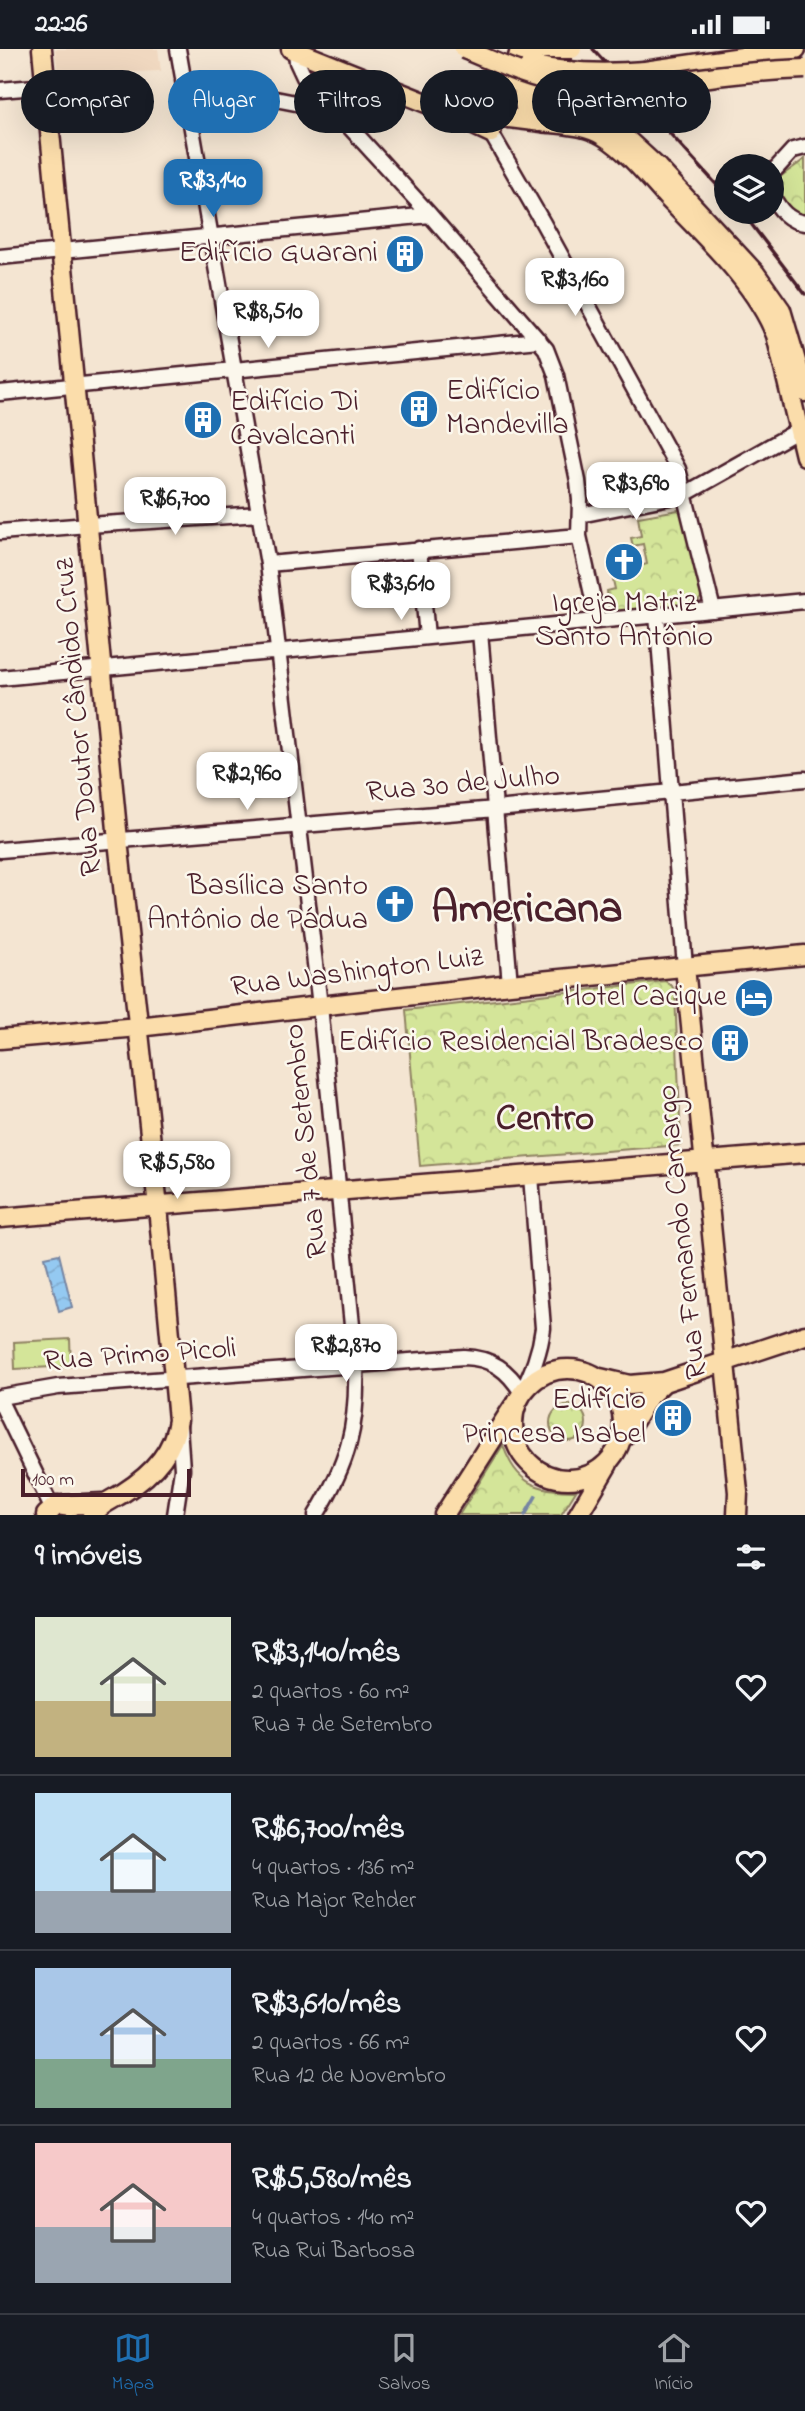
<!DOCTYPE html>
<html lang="pt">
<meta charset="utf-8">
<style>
:root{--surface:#171b24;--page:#242831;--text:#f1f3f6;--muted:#9ea1a6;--line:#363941;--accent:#1f6fb2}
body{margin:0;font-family:"Indie Flower",sans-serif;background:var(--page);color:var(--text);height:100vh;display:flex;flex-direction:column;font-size:26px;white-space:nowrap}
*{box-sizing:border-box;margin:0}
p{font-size:23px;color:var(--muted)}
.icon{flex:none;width:38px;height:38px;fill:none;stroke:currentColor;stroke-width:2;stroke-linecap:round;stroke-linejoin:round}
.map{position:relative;height:1466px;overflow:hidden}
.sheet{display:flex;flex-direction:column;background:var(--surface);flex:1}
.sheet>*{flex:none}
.guide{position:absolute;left:21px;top:21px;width:763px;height:63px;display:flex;gap:14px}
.controls{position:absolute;left:714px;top:105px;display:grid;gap:14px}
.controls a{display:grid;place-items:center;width:70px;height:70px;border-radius:50%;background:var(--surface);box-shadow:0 7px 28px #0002;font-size:35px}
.scale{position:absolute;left:21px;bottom:18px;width:170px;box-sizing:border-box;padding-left:7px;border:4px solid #4a1f2b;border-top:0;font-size:19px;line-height:24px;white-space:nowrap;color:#4a1f2b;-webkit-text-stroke:5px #fbf7ec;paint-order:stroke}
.price{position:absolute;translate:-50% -60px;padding:0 16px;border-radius:14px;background:#fff;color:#222;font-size:23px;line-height:46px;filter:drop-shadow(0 2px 4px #0008)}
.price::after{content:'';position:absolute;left:50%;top:42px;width:21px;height:16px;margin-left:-10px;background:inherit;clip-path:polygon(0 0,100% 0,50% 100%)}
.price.active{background:var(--accent);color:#fff}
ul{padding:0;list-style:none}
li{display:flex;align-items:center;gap:21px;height:175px;padding:0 35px}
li+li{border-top:2px solid var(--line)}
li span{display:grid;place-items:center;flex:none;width:196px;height:140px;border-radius:0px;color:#555}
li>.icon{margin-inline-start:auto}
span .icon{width:84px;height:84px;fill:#fffc;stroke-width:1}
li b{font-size:30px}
h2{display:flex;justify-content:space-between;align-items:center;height:84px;padding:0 35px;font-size:30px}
.chip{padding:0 24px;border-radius:32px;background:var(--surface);box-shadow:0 7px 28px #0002;font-size:24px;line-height:63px}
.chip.active{background:var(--accent);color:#fff}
.status{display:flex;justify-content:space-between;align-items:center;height:49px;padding:0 35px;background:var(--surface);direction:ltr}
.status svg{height:19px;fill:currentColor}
.tab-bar{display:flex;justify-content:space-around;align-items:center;height:98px;border-top:2px solid var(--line);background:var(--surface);font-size:19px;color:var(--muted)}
.tab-bar a{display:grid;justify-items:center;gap:4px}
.tab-bar .active{color:var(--accent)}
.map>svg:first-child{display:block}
.built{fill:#f0d8c0}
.grass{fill:#d4e599;stroke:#8f8262;stroke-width:2}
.park{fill:url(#park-crowns);stroke:#8f8262;stroke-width:2}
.water{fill:url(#water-waves);stroke:#7685a2;stroke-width:2}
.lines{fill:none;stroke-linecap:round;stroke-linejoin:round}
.stream{stroke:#7685a2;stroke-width:3.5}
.minor-casing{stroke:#4a1f2b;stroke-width:19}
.major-casing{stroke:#4a1f2b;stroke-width:23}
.minor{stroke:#fbf7ec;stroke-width:14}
.major{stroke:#fbddab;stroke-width:18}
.rail{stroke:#4a1f2b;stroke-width:3.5}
.major-bridge-casing{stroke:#4a1f2b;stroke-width:23;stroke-linecap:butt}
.major-bridge{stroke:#fbddab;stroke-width:18}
.labels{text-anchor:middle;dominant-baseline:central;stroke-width:5;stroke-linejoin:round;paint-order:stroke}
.poi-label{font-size:30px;fill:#4a1f2b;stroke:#fbf7ec;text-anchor:end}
.street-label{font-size:30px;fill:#4a1f2b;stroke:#fbf7ec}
.district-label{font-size:37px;font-weight:bold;fill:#4a1f2b;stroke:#fbf7ec}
.town-label{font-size:44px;font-weight:bold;fill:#4a1f2b;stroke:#fbf7ec}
</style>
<div class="status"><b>22:26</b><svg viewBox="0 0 49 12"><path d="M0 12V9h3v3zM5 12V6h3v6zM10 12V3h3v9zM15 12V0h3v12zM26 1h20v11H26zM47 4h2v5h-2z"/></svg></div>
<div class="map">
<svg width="805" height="1466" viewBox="0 0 805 1466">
<defs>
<pattern id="park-crowns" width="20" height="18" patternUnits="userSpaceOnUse" patternTransform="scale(1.75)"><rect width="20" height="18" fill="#d4e599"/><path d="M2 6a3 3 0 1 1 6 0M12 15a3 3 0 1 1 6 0" fill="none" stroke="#b8c484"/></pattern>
<pattern id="water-waves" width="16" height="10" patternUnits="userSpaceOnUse" patternTransform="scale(1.75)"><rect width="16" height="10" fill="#94c9f1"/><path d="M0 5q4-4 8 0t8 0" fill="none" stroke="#81accf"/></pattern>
</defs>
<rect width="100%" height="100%" fill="#f4e5d2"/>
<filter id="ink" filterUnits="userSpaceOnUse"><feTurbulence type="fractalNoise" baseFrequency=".0143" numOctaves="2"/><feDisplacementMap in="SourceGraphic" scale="14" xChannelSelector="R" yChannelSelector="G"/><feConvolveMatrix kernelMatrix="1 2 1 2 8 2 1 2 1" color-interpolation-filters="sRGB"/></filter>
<g filter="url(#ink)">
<path class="built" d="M 55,0 L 158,0 L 161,22 L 58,26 Z"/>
<path class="grass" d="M 70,1290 L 71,1317 L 15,1320 L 14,1293 Z"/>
<path class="park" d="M 805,110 L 805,170 L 792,166 L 774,142 L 773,136 L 777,130 Z
M 678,461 L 684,465 L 703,546 L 696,555 L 614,563 L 609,560 L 607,542 L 615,540 L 613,531 L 637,527 L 636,518 L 647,515 L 643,495 L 633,497 L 631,489 L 641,487 L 638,468 Z
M 665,932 L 672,937 L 675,943 L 681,1096 L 420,1117 L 406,961 Z
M550 1374a18 18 0 1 1 36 0a18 18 0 1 1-36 0Z
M 503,1396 C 516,1435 537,1442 576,1442 L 561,1466 L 459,1466 Z"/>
<path class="water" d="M 59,1205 L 72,1258 L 59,1262 L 45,1208 Z"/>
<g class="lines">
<path class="stream" d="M 525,1466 L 536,1447"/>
<g class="minor-casing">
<path id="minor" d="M 178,0 L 268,515 L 320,957 L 356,1316 C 358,1378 348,1414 316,1466
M 296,2 L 297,13 L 304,28 L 430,166 L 546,300 L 556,326 L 578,432 L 580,451 L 579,487 L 598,572
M 183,32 L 306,56 L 318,54 L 323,50
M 0,41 L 47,37
M 491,84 L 543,174 L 678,420 L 713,561
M 772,124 L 793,101 L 805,98
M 772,147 C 780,161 788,172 805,174
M 0,208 L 430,166
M 0,344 L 539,291
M 580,466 L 685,445 L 799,381
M 0,483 L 88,476 L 260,465
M 419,500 L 427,588
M 268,515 L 579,487
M 657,566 L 685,918
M 480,583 L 510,935
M 0,629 L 805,552
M 0,801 L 496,760 L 805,730
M 522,1344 C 532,1322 540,1304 543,1279 L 531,1127
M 0,1348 L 58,1338 L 464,1308 C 492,1309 508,1321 522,1344
M 0,1352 L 52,1459
M 175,1466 L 182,1420 L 179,1377"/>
</g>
<g class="major-casing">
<path id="major" d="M 42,0 L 118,791 L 158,1158 L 178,1371 C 174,1403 150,1427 123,1444 C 110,1452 104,1453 92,1466
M 291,0 L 429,55 L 491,84 L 494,58 L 514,25 L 520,0
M523 48a26 26 0 1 1 52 0a26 26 0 1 1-52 0Z
M 645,22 L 796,0
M 571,34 L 587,54 L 658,119 L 755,224 L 781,261 L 805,343
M 323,50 C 329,33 333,22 353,25
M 483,66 L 542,73
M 552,74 C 570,76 588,77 604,87 C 628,102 647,126 666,147 C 705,188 755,233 776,286 L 805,407
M 685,918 L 738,1443 L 737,1466
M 0,990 L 138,978 L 510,935 L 805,906
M 0,1169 L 805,1104
M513 1375a55 55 0 1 1 110 0a55 55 0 1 1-110 0Z
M 600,1329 L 630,1336 L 664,1333 L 805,1286
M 624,1388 L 649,1347 L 664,1333
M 63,1456 L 103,1454
M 46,1466 L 57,1456 L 71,1458
M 444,1466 L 513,1358
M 578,1466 L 608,1415"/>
</g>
<use href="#minor" class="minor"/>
<use href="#major" class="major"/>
<path class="rail" d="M 593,0 L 726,146
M 742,163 L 805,245"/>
<g class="major-bridge-casing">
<path id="major-bridge" d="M 464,0 C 497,14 529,29 565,35 C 619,45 672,32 725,26 C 751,23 778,21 805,20
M 531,0 L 572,0
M 530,16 C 568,25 607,25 645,22"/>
</g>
<use href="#major-bridge" class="major-bridge"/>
</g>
</g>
<defs>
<g id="building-disc" transform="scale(2.0125)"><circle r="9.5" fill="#1f6fb2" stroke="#fbf7ec"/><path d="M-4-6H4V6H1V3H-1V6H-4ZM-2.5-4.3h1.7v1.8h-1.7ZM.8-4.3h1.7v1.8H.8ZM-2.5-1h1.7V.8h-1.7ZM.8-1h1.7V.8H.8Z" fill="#fff"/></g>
<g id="church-disc" transform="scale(2.0125)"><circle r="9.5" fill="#1f6fb2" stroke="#fbf7ec"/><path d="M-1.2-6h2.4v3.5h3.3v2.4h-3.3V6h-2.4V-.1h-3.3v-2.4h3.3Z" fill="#fff"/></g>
<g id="hotel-disc" transform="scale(2.0125)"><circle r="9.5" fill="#1f6fb2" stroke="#fbf7ec"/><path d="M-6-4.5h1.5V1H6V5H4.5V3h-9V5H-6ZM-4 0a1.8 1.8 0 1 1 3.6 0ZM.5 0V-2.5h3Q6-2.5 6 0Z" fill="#fff"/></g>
</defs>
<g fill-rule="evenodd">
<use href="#building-disc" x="405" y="205"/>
<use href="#building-disc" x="419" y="360"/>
<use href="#building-disc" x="203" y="371"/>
<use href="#church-disc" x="624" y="513"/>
<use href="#church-disc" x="395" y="855"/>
<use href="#hotel-disc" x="754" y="949"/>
<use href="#building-disc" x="730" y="994"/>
<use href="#building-disc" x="673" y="1369"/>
</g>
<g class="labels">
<g class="poi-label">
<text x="378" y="205">Edifício Guarani</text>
<text x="446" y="343" text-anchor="start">Edifício<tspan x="446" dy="34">Mandevilla</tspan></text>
<text x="230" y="354" text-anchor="start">Edifício Di<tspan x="230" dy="34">Cavalcanti</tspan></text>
<text x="624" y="555" text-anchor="middle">Igreja Matriz<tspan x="624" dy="34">Santo Antônio</tspan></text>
<text x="368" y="838">Basílica Santo<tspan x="368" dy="34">Antônio de Pádua</tspan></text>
<text x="727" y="949">Hotel Cacique</text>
<text x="703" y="994">Edifício Residencial Bradesco</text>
<text x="646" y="1352">Edifício<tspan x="646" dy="34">Princesa Isabel</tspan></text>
</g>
<g class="street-label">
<text transform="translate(79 668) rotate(-95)">Rua Doutor Cândido Cruz</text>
<text transform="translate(463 736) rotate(-5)">Rua 30 de Julho</text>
<text transform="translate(357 924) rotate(-7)">Rua Washington Luiz</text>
<text transform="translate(307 1092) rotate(-96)">Rua 7 de Setembro</text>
<text transform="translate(683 1183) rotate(-96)">Rua Fernando Camargo</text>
<text transform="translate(140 1307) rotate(-4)">Rua Primo Picoli</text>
</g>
<g class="district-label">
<text x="545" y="1071">Centro</text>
</g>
<g class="town-label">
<text x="527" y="861">Americana</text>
</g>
</g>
</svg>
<div class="controls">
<a><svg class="icon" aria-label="layers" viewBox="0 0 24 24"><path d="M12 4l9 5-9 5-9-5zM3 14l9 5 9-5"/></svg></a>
</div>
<div class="scale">100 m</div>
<b class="price active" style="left:213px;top:170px">R$3,140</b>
<b class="price" style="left:575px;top:269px">R$3,160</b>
<b class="price" style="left:268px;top:301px">R$8,510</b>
<b class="price" style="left:636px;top:473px">R$3,690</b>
<b class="price" style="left:175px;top:488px">R$6,700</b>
<b class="price" style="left:401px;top:573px">R$3,610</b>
<b class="price" style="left:247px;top:763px">R$2,960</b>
<b class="price" style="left:177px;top:1152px">R$5,580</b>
<b class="price" style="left:346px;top:1335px">R$2,870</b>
<div class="guide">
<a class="chip">Comprar</a>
<a class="chip active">Alugar</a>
<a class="chip">Filtros</a>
<a class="chip">Novo</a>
<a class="chip">Apartamento</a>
</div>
</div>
<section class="sheet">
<h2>9 imóveis<svg class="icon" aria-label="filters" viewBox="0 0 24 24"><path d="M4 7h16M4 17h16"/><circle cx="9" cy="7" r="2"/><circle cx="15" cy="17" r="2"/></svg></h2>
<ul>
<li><span style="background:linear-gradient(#dfe7d0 60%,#c2b280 0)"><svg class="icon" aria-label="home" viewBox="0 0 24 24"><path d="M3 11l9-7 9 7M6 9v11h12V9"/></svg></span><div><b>R$3,140/mês</b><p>2 quartos · 60 m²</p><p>Rua 7 de Setembro</p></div><svg class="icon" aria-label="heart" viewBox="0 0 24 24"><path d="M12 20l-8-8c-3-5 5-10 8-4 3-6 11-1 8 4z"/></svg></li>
<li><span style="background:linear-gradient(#bfe0f5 70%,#9aa5b1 0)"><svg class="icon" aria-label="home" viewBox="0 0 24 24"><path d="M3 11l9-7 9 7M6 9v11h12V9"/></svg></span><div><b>R$6,700/mês</b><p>4 quartos · 136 m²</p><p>Rua Major Rehder</p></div><svg class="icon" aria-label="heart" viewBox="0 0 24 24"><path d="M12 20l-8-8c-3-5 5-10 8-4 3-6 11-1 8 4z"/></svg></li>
<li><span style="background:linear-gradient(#a9c7e8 65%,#7fa58c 0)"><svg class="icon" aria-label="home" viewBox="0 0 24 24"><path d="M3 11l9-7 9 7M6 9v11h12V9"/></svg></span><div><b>R$3,610/mês</b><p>2 quartos · 66 m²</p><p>Rua 12 de Novembro</p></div><svg class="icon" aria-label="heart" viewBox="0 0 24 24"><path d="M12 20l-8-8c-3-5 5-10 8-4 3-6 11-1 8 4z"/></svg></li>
<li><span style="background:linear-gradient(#f6c9c9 60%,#9aa5b1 0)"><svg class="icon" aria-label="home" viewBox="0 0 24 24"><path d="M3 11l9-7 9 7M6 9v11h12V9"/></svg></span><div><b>R$5,580/mês</b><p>4 quartos · 140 m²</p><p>Rua Rui Barbosa</p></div><svg class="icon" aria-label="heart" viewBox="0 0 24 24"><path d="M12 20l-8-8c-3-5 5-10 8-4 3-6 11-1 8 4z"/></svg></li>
</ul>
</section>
<nav class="tab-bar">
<a class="active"><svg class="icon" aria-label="map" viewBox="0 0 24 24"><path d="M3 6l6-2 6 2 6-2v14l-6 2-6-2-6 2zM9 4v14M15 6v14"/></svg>Mapa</a>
<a><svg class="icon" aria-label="saved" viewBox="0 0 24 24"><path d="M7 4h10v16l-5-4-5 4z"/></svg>Salvos</a>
<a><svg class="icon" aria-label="home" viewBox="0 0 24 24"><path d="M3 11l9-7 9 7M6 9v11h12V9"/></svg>Início</a>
</nav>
